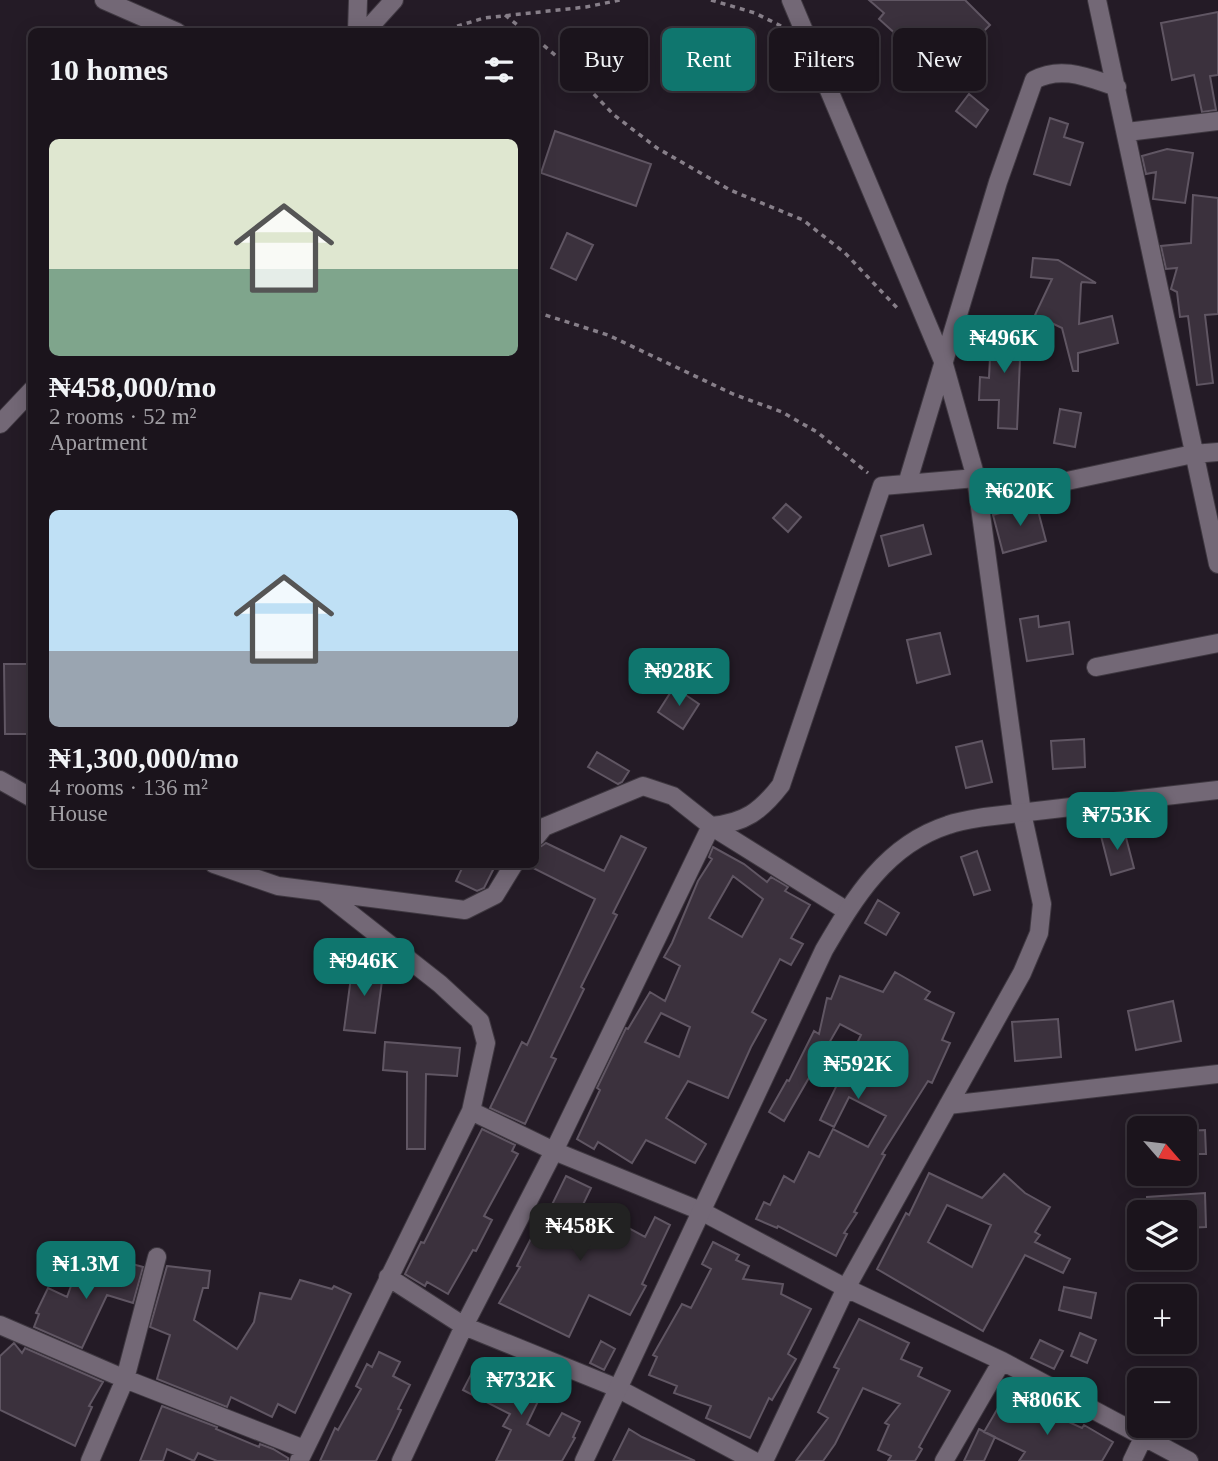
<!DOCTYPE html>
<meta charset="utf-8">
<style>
:root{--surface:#1b141c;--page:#282129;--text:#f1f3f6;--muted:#a09ea3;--line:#39333b;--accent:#0f766e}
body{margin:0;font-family:Georgia,serif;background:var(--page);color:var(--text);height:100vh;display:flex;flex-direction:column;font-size:26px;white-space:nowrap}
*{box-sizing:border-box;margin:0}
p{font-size:23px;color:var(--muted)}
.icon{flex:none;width:38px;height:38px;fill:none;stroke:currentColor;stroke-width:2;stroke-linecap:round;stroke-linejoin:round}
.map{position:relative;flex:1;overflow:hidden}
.drawer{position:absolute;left:28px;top:28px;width:511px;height:840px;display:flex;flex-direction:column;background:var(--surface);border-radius:10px;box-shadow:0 4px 18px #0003,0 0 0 2px var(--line)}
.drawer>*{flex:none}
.top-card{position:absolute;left:560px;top:28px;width:553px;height:63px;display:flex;gap:14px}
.needle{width:46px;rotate:118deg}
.tools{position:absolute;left:1127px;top:1116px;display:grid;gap:14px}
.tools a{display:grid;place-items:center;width:70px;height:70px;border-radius:10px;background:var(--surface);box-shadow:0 4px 18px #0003,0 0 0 2px var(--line);font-size:35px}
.price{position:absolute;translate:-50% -60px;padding:0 16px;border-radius:14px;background:var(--accent);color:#fff;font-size:23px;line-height:46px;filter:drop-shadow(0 2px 4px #0008)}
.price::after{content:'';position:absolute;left:50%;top:42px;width:21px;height:16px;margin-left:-10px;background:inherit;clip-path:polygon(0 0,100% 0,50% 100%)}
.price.current{background:#222;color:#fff}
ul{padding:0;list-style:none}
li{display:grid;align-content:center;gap:14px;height:371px;padding:0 21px}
li span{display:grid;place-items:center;height:217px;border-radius:10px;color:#555}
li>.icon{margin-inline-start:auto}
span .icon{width:126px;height:126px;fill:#fffc;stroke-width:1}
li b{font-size:30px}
h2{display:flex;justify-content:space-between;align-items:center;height:84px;padding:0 21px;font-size:30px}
.tag{padding:0 24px;border-radius:10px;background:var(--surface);box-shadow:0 4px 18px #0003,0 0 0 2px var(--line);font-size:24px;line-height:63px}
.tag.current{background:var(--accent);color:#fff}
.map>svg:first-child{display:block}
.building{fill:#3b313d;stroke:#605663;stroke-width:2;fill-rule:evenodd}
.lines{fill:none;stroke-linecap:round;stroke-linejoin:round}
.street-casing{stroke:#3f3841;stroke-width:20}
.secondary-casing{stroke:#3f3841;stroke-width:20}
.path{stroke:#877f89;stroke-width:3.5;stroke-dasharray:5 5;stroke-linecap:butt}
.street{stroke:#736876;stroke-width:18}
.secondary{stroke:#736876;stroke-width:18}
</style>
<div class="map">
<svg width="1218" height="1461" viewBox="0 0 1218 1461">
<rect width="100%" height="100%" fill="#241b26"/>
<path class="building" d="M 869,0 L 965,0 L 990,25 L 945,70 L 905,31 L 899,37 L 879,19 L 884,13 Z
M 1218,12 L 1218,75 L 1210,76 L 1216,110 L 1202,112 L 1194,75 L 1172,80 L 1161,23 Z
M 969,94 L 988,110 L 976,127 L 956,111 Z
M 1050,118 L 1068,124 L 1064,137 L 1083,143 L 1070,185 L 1034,174 Z
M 555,131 L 651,164 L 636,206 L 541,173 Z
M 1167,149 L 1193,153 L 1185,203 L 1153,199 L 1156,172 L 1146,174 L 1142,156 Z
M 1193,195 L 1218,198 L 1218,314 L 1205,315 L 1213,383 L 1197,385 L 1188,316 L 1180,317 L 1177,292 L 1171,289 L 1177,268 L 1166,269 L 1161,246 L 1191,243 Z
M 567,233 L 593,245 L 576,280 L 551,268 Z
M 1033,258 L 1058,260 L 1096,283 L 1082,282 L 1081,284 L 1079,324 L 1112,316 L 1118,343 L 1078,353 L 1078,371 L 1073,371 L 1062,328 L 1035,315 L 1052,279 L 1031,277 Z
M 1003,317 L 1021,321 L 1015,359 L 1020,359 L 1017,429 L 998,428 L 999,400 L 979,400 L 980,377 L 989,378 L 990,358 L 997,336 L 1000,337 Z
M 1060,409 L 1081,413 L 1075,447 L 1054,443 Z
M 1036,503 L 1046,541 L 1003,553 L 993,515 Z
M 786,504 L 801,517 L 788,532 L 773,518 Z
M 923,525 L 931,554 L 889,566 L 881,536 Z
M 1038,616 L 1039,627 L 1069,622 L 1073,654 L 1027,661 L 1020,619 Z
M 940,633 L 950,674 L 917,683 L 907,640 Z
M 4,664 L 31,664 L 32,734 L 5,734 Z
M 674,687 L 699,704 L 683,729 L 658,712 Z
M 1084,739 L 1085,767 L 1053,769 L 1051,741 Z
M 982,741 L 992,782 L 966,788 L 956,747 Z
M 597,752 L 629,771 L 622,782 L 618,784 L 588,767 Z
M 1124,830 L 1134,868 L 1111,875 L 1101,836 Z
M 621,836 L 646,848 L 613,913 L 617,915 L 581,987 L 584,989 L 551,1057 L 556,1059 L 525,1124 L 490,1108 L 522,1042 L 527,1045 L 595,899 L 531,867 L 536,864 L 536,858 L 540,847 L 546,843 L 604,871 Z
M 713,847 L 744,864 L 767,882 L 771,877 L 788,887 L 785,891 L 810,905 L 791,938 L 803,944 L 791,965 L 780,959 L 752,1012 L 766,1020 L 751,1047 L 728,1098 L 688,1081 L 666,1118 L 706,1144 L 695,1163 L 646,1140 L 632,1163 L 598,1142 L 594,1149 L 577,1139 L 600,1090 L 597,1088 L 626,1028 L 628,1029 L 650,992 L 665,1001 L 680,966 L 664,957 L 672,943 L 698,881 L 712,859 L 709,857 ZM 733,876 L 763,899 L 742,937 L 709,918 ZM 661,1013 L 690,1027 L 679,1057 L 645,1042 Z
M 977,851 L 990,890 L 974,895 L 961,857 Z
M 464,864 L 496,864 L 484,888 L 477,891 L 456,881 Z
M 878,900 L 899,913 L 886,935 L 865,923 Z
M 353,962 L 384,966 L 375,1033 L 344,1030 Z
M 895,972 L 930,992 L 925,999 L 954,1013 L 942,1040 L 950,1043 L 932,1083 L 928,1081 L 882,1154 L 885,1155 L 854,1212 L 857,1213 L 844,1233 L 847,1234 L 836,1256 L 778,1226 L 777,1228 L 756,1219 L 764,1202 L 770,1205 L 784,1176 L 794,1182 L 809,1152 L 819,1157 L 833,1129 L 868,1147 L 886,1116 L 849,1097 L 834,1127 L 820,1120 L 861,1035 L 840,1024 L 784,1121 L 769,1112 L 787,1080 L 789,1081 L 814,1031 L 819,1034 L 827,998 L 831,999 L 840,976 L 883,992 Z
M 1173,1001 L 1181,1041 L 1136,1050 L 1128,1011 Z
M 1058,1019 L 1061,1057 L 1015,1061 L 1012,1022 Z
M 385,1042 L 460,1048 L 457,1076 L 426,1074 L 425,1149 L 407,1149 L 407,1072 L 383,1070 Z
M 482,1129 L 515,1145 L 512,1151 L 518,1154 L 484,1216 L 492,1220 L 476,1251 L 473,1250 L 448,1294 L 427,1282 L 425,1286 L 405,1274 L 421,1242 L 424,1243 Z
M 1205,1130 L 1206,1154 L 1187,1154 L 1186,1131 Z
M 929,1173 L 982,1198 L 1004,1174 L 1025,1193 L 1050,1207 L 1035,1232 L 1040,1235 L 1035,1242 L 1070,1259 L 1063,1273 L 1025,1255 L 983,1331 L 877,1269 L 906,1213 L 909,1215 ZM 947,1205 L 991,1225 L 972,1267 L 928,1242 Z
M 566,1176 L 591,1188 L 579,1213 L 607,1227 L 612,1219 L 645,1237 L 655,1217 L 670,1225 L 642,1284 L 646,1286 L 630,1315 L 589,1295 L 569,1337 L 499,1303 L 520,1267 L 517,1266 L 544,1213 L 547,1215 Z
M 1205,1193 L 1206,1227 L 1185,1228 L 1185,1213 L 1147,1213 L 1147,1197 Z
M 713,1242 L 739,1255 L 736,1260 L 749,1266 L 743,1279 L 783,1284 L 781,1294 L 811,1309 L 788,1354 L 796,1359 L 772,1400 L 769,1398 L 750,1438 L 706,1418 L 711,1406 L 674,1393 L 677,1386 L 649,1375 L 657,1357 L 653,1355 L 682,1304 L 691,1308 L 711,1269 L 702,1264 Z
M 101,1262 L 123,1270 L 125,1262 L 143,1267 L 133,1303 L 107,1295 L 82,1348 L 34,1327 L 39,1314 L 36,1313 L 48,1288 L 67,1297 L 79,1264 L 98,1271 Z
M 167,1266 L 210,1271 L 208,1288 L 203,1288 L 194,1320 L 237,1349 L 254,1322 L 260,1293 L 291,1299 L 300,1280 L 332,1289 L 334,1286 L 351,1294 L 295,1413 L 278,1404 L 272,1417 L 231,1397 L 227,1407 L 157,1379 L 170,1335 L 150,1327 Z
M 1064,1287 L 1096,1293 L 1091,1318 L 1059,1310 Z
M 859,1319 L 909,1343 L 901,1359 L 922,1368 L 918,1376 L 950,1391 L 919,1447 L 922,1449 L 915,1461 L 888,1461 L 891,1456 L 878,1450 L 889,1425 L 885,1423 L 900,1404 L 863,1388 L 835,1444 L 823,1461 L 796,1461 L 828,1418 L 818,1412 L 839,1369 L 834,1367 Z
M 1080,1333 L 1096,1340 L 1087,1363 L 1071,1356 Z
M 1040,1340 L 1063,1351 L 1054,1369 L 1031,1358 Z
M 601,1341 L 615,1349 L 604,1370 L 590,1363 Z
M 14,1343 L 22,1353 L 25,1348 L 103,1382 L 89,1406 L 92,1407 L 75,1446 L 0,1410 L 0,1356 Z
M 379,1352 L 400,1362 L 393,1376 L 410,1385 L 398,1409 L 401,1410 L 393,1427 L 376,1461 L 320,1461 L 335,1428 L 338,1430 L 361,1389 L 356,1386 L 367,1364 L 372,1367 Z
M 478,1361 L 524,1384 L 525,1382 L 543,1391 L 527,1424 L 549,1436 L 562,1413 L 580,1422 L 573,1437 L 575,1438 L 562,1461 L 496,1461 L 511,1430 L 503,1426 L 510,1414 L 463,1390 Z
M 1002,1401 L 1020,1411 L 1059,1420 L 1060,1418 L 1082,1428 L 1084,1425 L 1113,1442 L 1102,1461 L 1019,1461 L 1025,1452 L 984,1432 Z
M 162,1406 L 217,1427 L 216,1429 L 259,1447 L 260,1444 L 273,1449 L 288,1458 L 288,1461 L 217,1461 L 198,1453 L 194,1461 L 167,1449 L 163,1461 L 140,1461 Z
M 629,1429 L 642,1437 L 695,1461 L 613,1461 Z
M 979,1429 L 995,1437 L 984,1461 L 964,1461 Z"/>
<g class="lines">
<g class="street-casing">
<path id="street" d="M 104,0 L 177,32
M 1097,0 L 1218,564
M 357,32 L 358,0
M 365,32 L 394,0
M 1127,132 L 1218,121
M 0,424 L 32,390
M 907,484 L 998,182 L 1034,80 C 1062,65 1089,78 1117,87
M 1096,667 L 1218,643
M 0,780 L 32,798
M 214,864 L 278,886 L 465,910 L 495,895 L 514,864
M 847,911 L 711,826 C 745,823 761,811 781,785 L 882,486 L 976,478 L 1067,481 L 1193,454 L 1218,452
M 948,1105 L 1218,1074
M 471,1111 L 554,1151 L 701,1211 L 846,1288 L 1002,1361 L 1189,1461
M 388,1277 L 464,1326 L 617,1388 L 754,1461
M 0,1325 L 125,1379 L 304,1449
M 90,1461 L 125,1379 L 157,1257
M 299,1461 L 471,1111 L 486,1043 L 480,1021 L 440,984 L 323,892
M 401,1461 L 464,1326 L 554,1151 L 711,826 L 673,796 L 643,786 L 544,827 L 536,837
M 764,1461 L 846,1288 L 1022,973 L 1039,933 L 1042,904 L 1022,813 L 976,478 L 943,361 L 791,0
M 944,1461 L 1002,1361
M 1132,1461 L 1144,1436"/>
</g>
<g class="secondary-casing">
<path id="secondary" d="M 584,1461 L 824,950 C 855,897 886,845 948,825 C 959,821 973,819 985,817 L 1218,790"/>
</g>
<path class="path" d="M 711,0 L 755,13 L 781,26
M 505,15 L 526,32
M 438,32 L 484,18 L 586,7 L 620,0
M 536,39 L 561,60 L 614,115 L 657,148 L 730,190 L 803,220 L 845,253 L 900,311
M 536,312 L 608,335 L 733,394 L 782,412 L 817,432 L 868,473"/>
<use href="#street" class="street"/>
<use href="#secondary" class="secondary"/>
</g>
</svg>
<div class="tools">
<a><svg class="needle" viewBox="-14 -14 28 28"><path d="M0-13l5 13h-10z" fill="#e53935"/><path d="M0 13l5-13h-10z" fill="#a09ea3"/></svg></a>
<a><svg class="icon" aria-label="layers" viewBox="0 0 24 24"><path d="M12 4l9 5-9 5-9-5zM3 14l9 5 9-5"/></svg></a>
<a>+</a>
<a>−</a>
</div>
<b class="price" style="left:1004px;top:375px">₦496K</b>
<b class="price" style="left:1020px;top:528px">₦620K</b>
<b class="price" style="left:679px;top:708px">₦928K</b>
<b class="price" style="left:1117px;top:852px">₦753K</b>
<b class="price" style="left:364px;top:998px">₦946K</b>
<b class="price" style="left:858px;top:1101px">₦592K</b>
<b class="price current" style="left:580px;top:1263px">₦458K</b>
<b class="price" style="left:86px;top:1301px">₦1.3M</b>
<b class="price" style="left:521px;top:1417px">₦732K</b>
<b class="price" style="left:1047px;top:1437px">₦806K</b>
<div class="top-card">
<a class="tag">Buy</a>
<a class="tag current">Rent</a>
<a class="tag">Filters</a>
<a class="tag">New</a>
</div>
<section class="drawer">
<h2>10 homes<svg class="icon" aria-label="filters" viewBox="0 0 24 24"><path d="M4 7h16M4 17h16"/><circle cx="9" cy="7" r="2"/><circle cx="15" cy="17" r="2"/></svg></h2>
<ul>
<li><span style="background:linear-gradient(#dfe7d0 60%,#7fa58c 0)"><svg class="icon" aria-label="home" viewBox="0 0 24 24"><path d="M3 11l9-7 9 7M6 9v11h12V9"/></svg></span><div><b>₦458,000/mo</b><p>2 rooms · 52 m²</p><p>Apartment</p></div></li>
<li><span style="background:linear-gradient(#bfe0f5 65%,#9aa5b1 0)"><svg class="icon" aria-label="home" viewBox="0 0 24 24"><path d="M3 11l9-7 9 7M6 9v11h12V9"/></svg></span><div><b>₦1,300,000/mo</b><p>4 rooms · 136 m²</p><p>House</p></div></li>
</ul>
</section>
</div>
